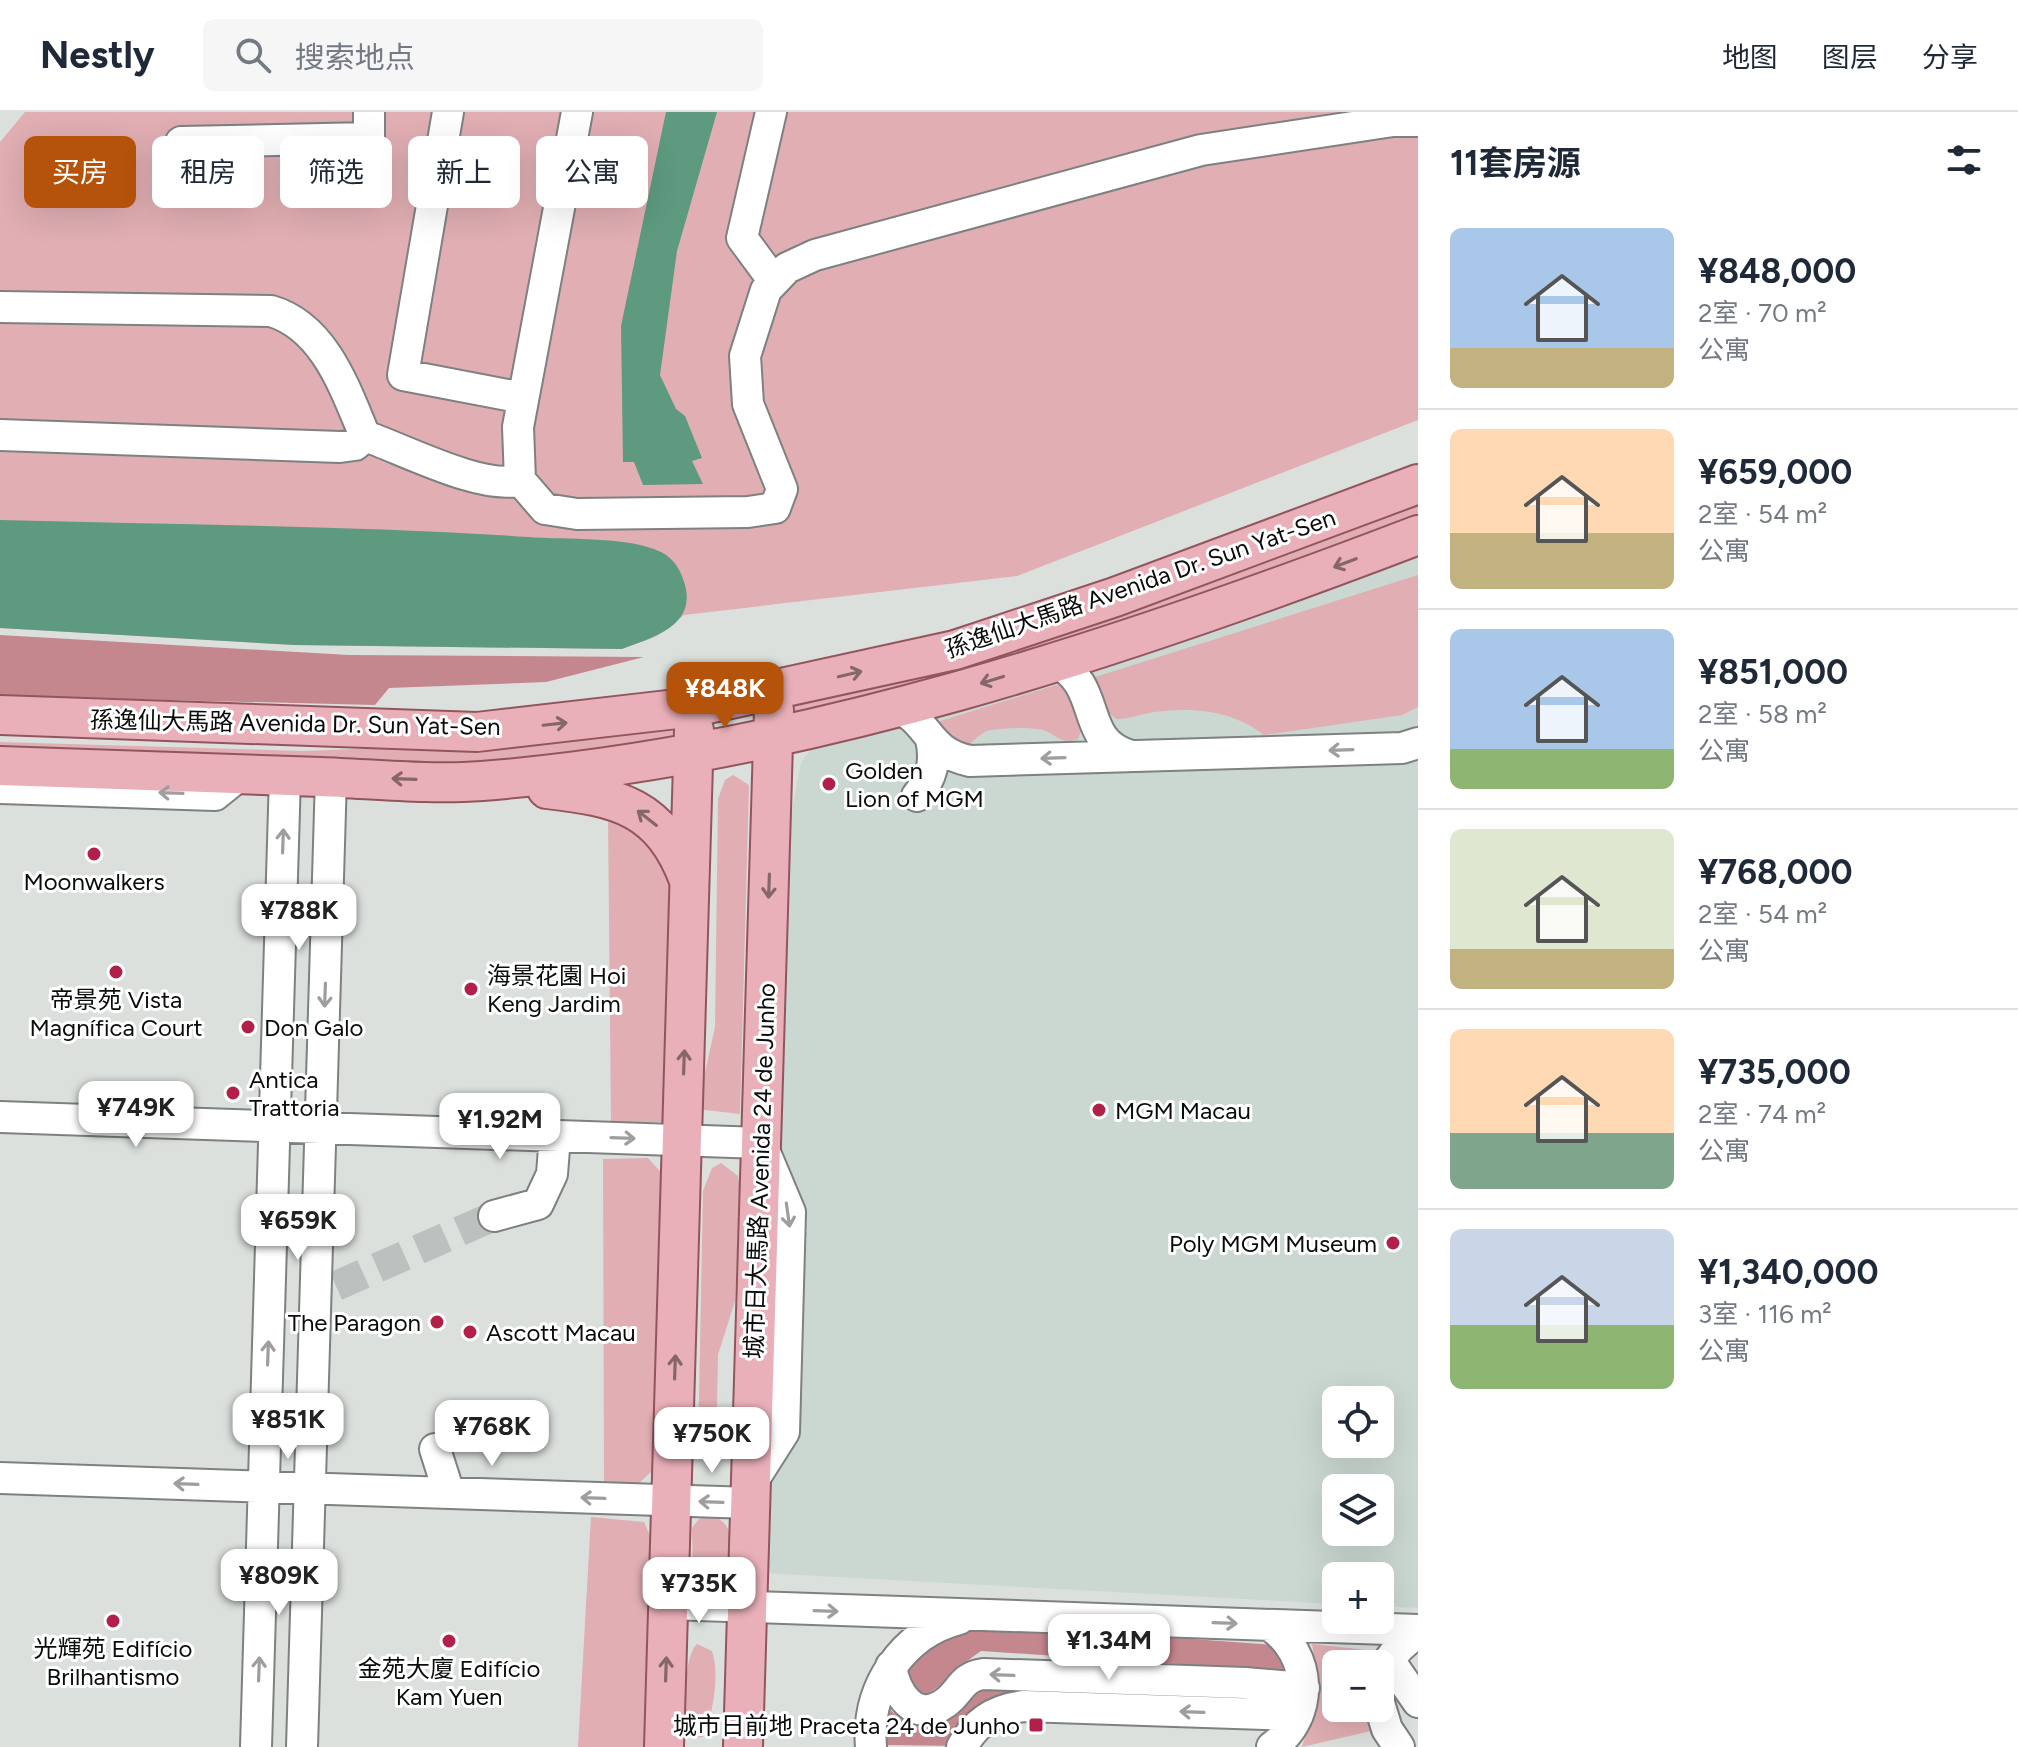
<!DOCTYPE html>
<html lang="zh">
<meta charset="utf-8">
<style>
:root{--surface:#fff;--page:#f6f6f7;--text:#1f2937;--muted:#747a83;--line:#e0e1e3;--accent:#b45309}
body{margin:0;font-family:Figtree,"Noto Sans SC",sans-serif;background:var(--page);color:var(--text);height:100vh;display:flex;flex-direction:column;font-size:30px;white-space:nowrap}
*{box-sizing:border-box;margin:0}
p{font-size:26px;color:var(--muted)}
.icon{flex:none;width:44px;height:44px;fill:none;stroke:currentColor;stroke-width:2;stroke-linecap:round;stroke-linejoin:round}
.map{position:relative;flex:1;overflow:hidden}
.panel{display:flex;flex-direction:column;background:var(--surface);width:600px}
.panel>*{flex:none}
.hud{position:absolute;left:24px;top:24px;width:760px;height:72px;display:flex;gap:16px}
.fabs{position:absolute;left:1322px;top:1274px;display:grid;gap:16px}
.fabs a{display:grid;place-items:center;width:72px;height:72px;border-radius:12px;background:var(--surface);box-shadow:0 8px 32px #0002;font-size:40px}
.price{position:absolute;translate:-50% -68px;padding:0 18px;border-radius:16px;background:#fff;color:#222;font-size:26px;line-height:52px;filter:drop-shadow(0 2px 4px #0008)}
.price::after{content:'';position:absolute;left:50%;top:48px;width:24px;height:18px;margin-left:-12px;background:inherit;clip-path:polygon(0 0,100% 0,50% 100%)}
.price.current{background:var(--accent);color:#fff}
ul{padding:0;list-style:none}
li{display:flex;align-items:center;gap:24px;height:200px;padding:0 32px}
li+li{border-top:2px solid var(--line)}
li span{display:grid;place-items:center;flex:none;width:224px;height:160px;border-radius:12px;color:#555}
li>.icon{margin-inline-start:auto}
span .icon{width:96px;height:96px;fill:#fffc;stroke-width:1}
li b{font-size:34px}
h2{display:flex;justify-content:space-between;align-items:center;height:96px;padding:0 32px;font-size:34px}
.chip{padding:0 28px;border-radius:12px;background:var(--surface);box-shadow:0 8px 32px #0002;font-size:28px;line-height:72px}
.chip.current{background:var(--accent);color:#fff}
header{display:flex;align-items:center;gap:48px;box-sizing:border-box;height:112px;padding:0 40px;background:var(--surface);border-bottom:2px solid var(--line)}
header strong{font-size:38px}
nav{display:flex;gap:44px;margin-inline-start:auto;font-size:28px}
.search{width:560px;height:72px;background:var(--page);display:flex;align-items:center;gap:20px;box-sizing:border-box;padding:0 28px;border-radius:12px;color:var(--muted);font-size:30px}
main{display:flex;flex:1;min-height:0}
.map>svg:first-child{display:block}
.built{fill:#cbd8d1;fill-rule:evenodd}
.green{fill:#e0aeb3}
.forest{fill:#c5878e}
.water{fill:#5d9a7f}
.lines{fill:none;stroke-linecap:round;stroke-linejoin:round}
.minor-tunnel{stroke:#bcc0be;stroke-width:30;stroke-dasharray:30 15;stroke-linecap:butt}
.minor-casing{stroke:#7d817f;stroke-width:34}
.major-casing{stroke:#92555e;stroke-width:42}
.minor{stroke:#fff;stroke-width:30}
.major{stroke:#eab0b9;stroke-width:38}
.oneway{stroke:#85666b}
.oneway2{stroke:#9d9e9d}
.poi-dot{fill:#b2204a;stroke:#fff;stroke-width:3}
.labels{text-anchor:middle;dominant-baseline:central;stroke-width:6;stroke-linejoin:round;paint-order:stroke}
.street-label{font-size:24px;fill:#0a0c0b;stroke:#fff}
.poi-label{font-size:24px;fill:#0a0c0b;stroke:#fff;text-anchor:start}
</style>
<header>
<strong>Nestly</strong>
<div class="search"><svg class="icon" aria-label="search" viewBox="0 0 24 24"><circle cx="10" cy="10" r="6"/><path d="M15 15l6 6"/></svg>搜索地点</div>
<nav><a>地图</a><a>图层</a><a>分享</a></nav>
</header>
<main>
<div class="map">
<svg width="1418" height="1635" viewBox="0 0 1418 1635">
<rect width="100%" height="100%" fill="#dbe0dd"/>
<path class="built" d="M 1418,443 L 1418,1496 L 1380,1494 L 1380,1464 L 1336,1464 L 1336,1492 L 763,1461 L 790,707 L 801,651 L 813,634 ZM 1336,1288 L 1380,1288 L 1380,1332 L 1336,1332 ZM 1336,1376 L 1380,1376 L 1380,1420 L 1336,1420 Z"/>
<path class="green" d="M 25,0 L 1418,0 L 1418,308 L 1017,464 L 684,503 L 657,524 L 622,537 L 295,533 L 0,516 L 0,30 Z
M 1418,389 L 1418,404 C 1213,480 1008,555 794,602 L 786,599 L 787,592 Z
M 1418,463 L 1418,595 L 1402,603 L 1264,623 C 1232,598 1193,595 1154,600 C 1141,602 1130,607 1116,607 L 1104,597 L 1092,566 Z
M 1069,569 L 1084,611 L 1078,627 C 1057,634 1055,618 1037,617 C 1023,615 1005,616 991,618 C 978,620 972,635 959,636 L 934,611 Z
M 680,613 L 679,627 L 531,649 L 272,659 L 0,650 L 0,630 L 303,639 L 489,632 Z
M 733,663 L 749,673 L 740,1002 L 697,997 L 715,915 L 718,687 L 725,668 Z
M 608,704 C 630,714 652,726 666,748 C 680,772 669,954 669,994 L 662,1010 L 611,1010 Z
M 648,1046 L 668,1068 L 657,1336 L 651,1360 L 638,1372 L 604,1370 L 603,1047 Z
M 721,1051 L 738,1064 L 740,1076 L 735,1189 L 718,1243 L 716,1340 L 705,1343 L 698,1339 L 703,1079 L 712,1056 Z
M 711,1404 C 739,1410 730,1445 728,1466 L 712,1478 L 696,1481 L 693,1476 L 692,1416 L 699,1407 Z
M 591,1405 L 644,1410 L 655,1435 L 646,1635 L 578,1635 Z
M 697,1532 L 712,1539 C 720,1562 713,1603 703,1625 L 691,1626 C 682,1610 683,1545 697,1532 Z
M 1312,1532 L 1385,1540 L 1378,1552 L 1336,1552 L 1336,1596 L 1366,1596 L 1371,1619 L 1302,1635 C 1315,1594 1320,1575 1312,1532 Z"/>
<path class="forest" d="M 0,523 L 349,543 L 644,545 L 546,570 L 389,576 L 375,593 L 0,584 Z
M 983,1512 L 1276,1533 L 1285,1559 L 981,1539 C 955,1556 945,1576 916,1587 L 903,1557 L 931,1528 Z
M 962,1575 L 1282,1583 L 1271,1594 L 1002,1591 L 961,1634 L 887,1633 L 885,1594 L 904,1609 L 931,1610 Z"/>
<path class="water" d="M 666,0 L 717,0 L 677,139 L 660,263 L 676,297 L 685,304 L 702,346 L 692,349 L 703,372 L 643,373 L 634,350 L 623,350 L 621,214 Z
M 0,408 C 176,413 353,413 528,425 C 565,428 629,424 661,440 C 675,447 681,459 685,473 C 696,514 653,525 622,537 L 295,533 L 0,516 Z"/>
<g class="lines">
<path class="minor-tunnel" d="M 336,1174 L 494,1104"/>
<g class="minor-casing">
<path id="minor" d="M 448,0 L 403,263 L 523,286
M 577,0 L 518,315 L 520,368 L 545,397 L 577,402 L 748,400 L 775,396 L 782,377 L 748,292 L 745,244 L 766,178 L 787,156 L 815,143 L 1201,38 L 1393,9 L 1418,9
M 771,0 L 742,126 L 773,168
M 181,30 L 369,26 L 369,0
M 0,195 L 271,199 C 325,215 345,277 365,324 C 403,337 483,379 520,368
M 0,323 L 340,335 L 355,333 L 365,324
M 1054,549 C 1105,574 1077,629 1131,644
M 895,594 C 931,610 926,640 970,649 L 1402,636 L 1418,631
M 0,676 L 215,683 L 241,662
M 917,684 C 932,666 936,650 931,627
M 0,1005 L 761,1031 L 790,1100 L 784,1320 L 751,1372
M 494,1104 L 538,1092 L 552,1062 L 555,1024
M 435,1337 L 449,1381
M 0,1366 L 751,1391
M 668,1492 L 1418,1518
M 1269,1513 C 1312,1541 1316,1604 1272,1635
M 1389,1548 L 1418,1590
M 891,1554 C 895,1580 914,1613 945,1591 C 960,1581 961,1565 983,1562 L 1245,1571 L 1304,1576
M 1380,1577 C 1382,1553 1397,1533 1418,1521
M 1380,1594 L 1387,1617 L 1399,1635
M 256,1635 L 285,664
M 302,1635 L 331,665
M 871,1635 C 866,1576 902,1522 959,1507
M 962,1635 C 975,1610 996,1597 1024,1594 L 1298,1603"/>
</g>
<g class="major-casing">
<path id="major" d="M 0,603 L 477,620 L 694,595 L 955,538 L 1115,485 L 1418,372
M 0,654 C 107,657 214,661 321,665 C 374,667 429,673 482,669 C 799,644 1123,536 1418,423
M 547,677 C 618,685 661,694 689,768
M 664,1635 L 694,618
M 743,1635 L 774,598"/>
</g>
<use href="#minor" class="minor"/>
<use href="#major" class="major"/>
</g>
<defs><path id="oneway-shaft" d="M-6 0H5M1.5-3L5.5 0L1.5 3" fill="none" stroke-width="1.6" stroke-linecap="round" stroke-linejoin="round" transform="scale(2)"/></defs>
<g class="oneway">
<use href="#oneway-shaft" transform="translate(1345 451) rotate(159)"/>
<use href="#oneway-shaft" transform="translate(850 562) rotate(-13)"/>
<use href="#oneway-shaft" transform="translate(992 568) rotate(163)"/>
<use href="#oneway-shaft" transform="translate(555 612) rotate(-6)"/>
<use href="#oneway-shaft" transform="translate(404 667) rotate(-178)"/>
<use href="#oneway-shaft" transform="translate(647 706) rotate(-142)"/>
<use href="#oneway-shaft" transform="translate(769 774) rotate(92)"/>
<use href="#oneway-shaft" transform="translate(684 950) rotate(-88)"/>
<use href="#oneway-shaft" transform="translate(675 1255) rotate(-88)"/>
<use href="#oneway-shaft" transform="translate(666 1557) rotate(-88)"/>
</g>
<g class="oneway2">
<use href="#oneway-shaft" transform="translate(1341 638) rotate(178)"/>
<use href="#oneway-shaft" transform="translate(1053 646) rotate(178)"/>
<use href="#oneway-shaft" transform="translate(171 681) rotate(-178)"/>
<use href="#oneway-shaft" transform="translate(283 729) rotate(-88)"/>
<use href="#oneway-shaft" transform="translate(325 883) rotate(92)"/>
<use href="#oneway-shaft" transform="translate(623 1026) rotate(2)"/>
<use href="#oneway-shaft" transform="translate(788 1103) rotate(82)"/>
<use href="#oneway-shaft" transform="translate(268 1241) rotate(-88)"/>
<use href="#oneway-shaft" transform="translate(186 1372) rotate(-178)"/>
<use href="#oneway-shaft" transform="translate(593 1386) rotate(-178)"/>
<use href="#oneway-shaft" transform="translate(711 1390) rotate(-178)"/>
<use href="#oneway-shaft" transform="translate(826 1499) rotate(2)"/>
<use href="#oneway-shaft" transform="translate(1225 1511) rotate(2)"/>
<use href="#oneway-shaft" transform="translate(259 1557) rotate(-88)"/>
<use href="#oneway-shaft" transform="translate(1002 1563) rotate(-178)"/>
<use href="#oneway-shaft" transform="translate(1192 1600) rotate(-178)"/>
</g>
<g class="poi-dot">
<circle cx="829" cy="672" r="8"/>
<circle cx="94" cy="742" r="8"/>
<circle cx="116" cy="860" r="8"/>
<circle cx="471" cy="877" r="8"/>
<circle cx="248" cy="915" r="8"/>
<circle cx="233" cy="981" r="8"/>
<circle cx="1099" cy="998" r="8"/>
<circle cx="1393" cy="1131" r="8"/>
<circle cx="437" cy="1210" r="8"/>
<circle cx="470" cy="1220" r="8"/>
<circle cx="113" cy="1509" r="8"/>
<circle cx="449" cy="1529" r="8"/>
<rect x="1028" y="1605" width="16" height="16" rx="4"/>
</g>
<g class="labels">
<g class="street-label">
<text transform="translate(1140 471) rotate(-19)">孫逸仙大馬路 Avenida Dr. Sun Yat-Sen</text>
<text transform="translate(295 611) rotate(1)">孫逸仙大馬路 Avenida Dr. Sun Yat-Sen</text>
<text transform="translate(760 1059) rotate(-88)">城市日大馬路 Avenida 24 de Junho</text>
</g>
<g class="poi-label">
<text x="845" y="658">Golden<tspan x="845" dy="28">Lion of MGM</tspan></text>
<text x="94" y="769" text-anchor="middle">Moonwalkers</text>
<text x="487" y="863">海景花園 Hoi<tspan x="487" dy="28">Keng Jardim</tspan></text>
<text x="116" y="887" text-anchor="middle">帝景苑 Vista<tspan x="116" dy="28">Magnífica Court</tspan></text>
<text x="264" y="915">Don Galo</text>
<text x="249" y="967">Antica<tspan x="249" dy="28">Trattoria</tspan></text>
<text x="1115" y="998">MGM Macau</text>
<text x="1377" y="1131" text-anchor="end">Poly MGM Museum</text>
<text x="421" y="1210" text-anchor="end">The Paragon</text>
<text x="486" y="1220">Ascott Macau</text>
<text x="113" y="1536" text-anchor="middle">光輝苑 Edifício<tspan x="113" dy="28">Brilhantismo</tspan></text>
<text x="449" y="1556" text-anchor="middle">金苑大廈 Edifício<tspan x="449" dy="28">Kam Yuen</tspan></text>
<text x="1020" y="1613" text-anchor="end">城市日前地 Praceta 24 de Junho</text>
</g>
</g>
</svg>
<div class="fabs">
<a><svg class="icon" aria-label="locate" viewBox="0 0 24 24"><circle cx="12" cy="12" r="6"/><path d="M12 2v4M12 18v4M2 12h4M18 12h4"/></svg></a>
<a><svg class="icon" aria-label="layers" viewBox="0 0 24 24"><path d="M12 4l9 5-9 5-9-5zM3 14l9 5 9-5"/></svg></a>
<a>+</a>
<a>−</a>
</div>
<b class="price current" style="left:725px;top:618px">¥848K</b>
<b class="price" style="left:299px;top:840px">¥788K</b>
<b class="price" style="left:136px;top:1037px">¥749K</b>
<b class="price" style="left:500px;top:1049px">¥1.92M</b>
<b class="price" style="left:298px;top:1150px">¥659K</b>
<b class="price" style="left:288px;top:1349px">¥851K</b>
<b class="price" style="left:492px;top:1356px">¥768K</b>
<b class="price" style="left:712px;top:1363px">¥750K</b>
<b class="price" style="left:279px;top:1505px">¥809K</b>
<b class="price" style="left:699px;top:1513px">¥735K</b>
<b class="price" style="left:1109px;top:1570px">¥1.34M</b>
<div class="hud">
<a class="chip current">买房</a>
<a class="chip">租房</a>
<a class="chip">筛选</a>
<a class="chip">新上</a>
<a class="chip">公寓</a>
</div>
</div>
<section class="panel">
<h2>11套房源<svg class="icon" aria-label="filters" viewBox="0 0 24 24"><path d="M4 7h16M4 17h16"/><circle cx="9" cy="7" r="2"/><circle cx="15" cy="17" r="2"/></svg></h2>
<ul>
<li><span style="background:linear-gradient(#a9c7e8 75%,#c2b280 0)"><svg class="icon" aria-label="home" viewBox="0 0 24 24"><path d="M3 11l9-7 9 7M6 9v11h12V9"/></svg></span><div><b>¥848,000</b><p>2室 · 70 m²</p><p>公寓</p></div></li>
<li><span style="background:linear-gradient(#ffd9b3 65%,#c2b280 0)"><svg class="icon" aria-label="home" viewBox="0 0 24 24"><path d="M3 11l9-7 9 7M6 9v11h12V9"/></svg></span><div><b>¥659,000</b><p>2室 · 54 m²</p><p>公寓</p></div></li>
<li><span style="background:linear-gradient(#a9c7e8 75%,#8fb573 0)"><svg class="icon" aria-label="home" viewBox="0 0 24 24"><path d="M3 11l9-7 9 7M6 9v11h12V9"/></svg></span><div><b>¥851,000</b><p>2室 · 58 m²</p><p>公寓</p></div></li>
<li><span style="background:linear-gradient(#dfe7d0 75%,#c2b280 0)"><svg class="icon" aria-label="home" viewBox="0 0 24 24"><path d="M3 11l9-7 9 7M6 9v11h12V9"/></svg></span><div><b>¥768,000</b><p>2室 · 54 m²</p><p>公寓</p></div></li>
<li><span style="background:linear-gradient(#ffd9b3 65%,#7fa58c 0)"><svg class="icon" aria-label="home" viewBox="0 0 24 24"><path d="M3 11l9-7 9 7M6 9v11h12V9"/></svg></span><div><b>¥735,000</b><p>2室 · 74 m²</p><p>公寓</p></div></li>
<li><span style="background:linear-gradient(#c9d6e8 60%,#8fb573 0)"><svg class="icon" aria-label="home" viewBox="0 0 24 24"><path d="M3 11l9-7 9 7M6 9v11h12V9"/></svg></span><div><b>¥1,340,000</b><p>3室 · 116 m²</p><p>公寓</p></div></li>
</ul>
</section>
</main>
